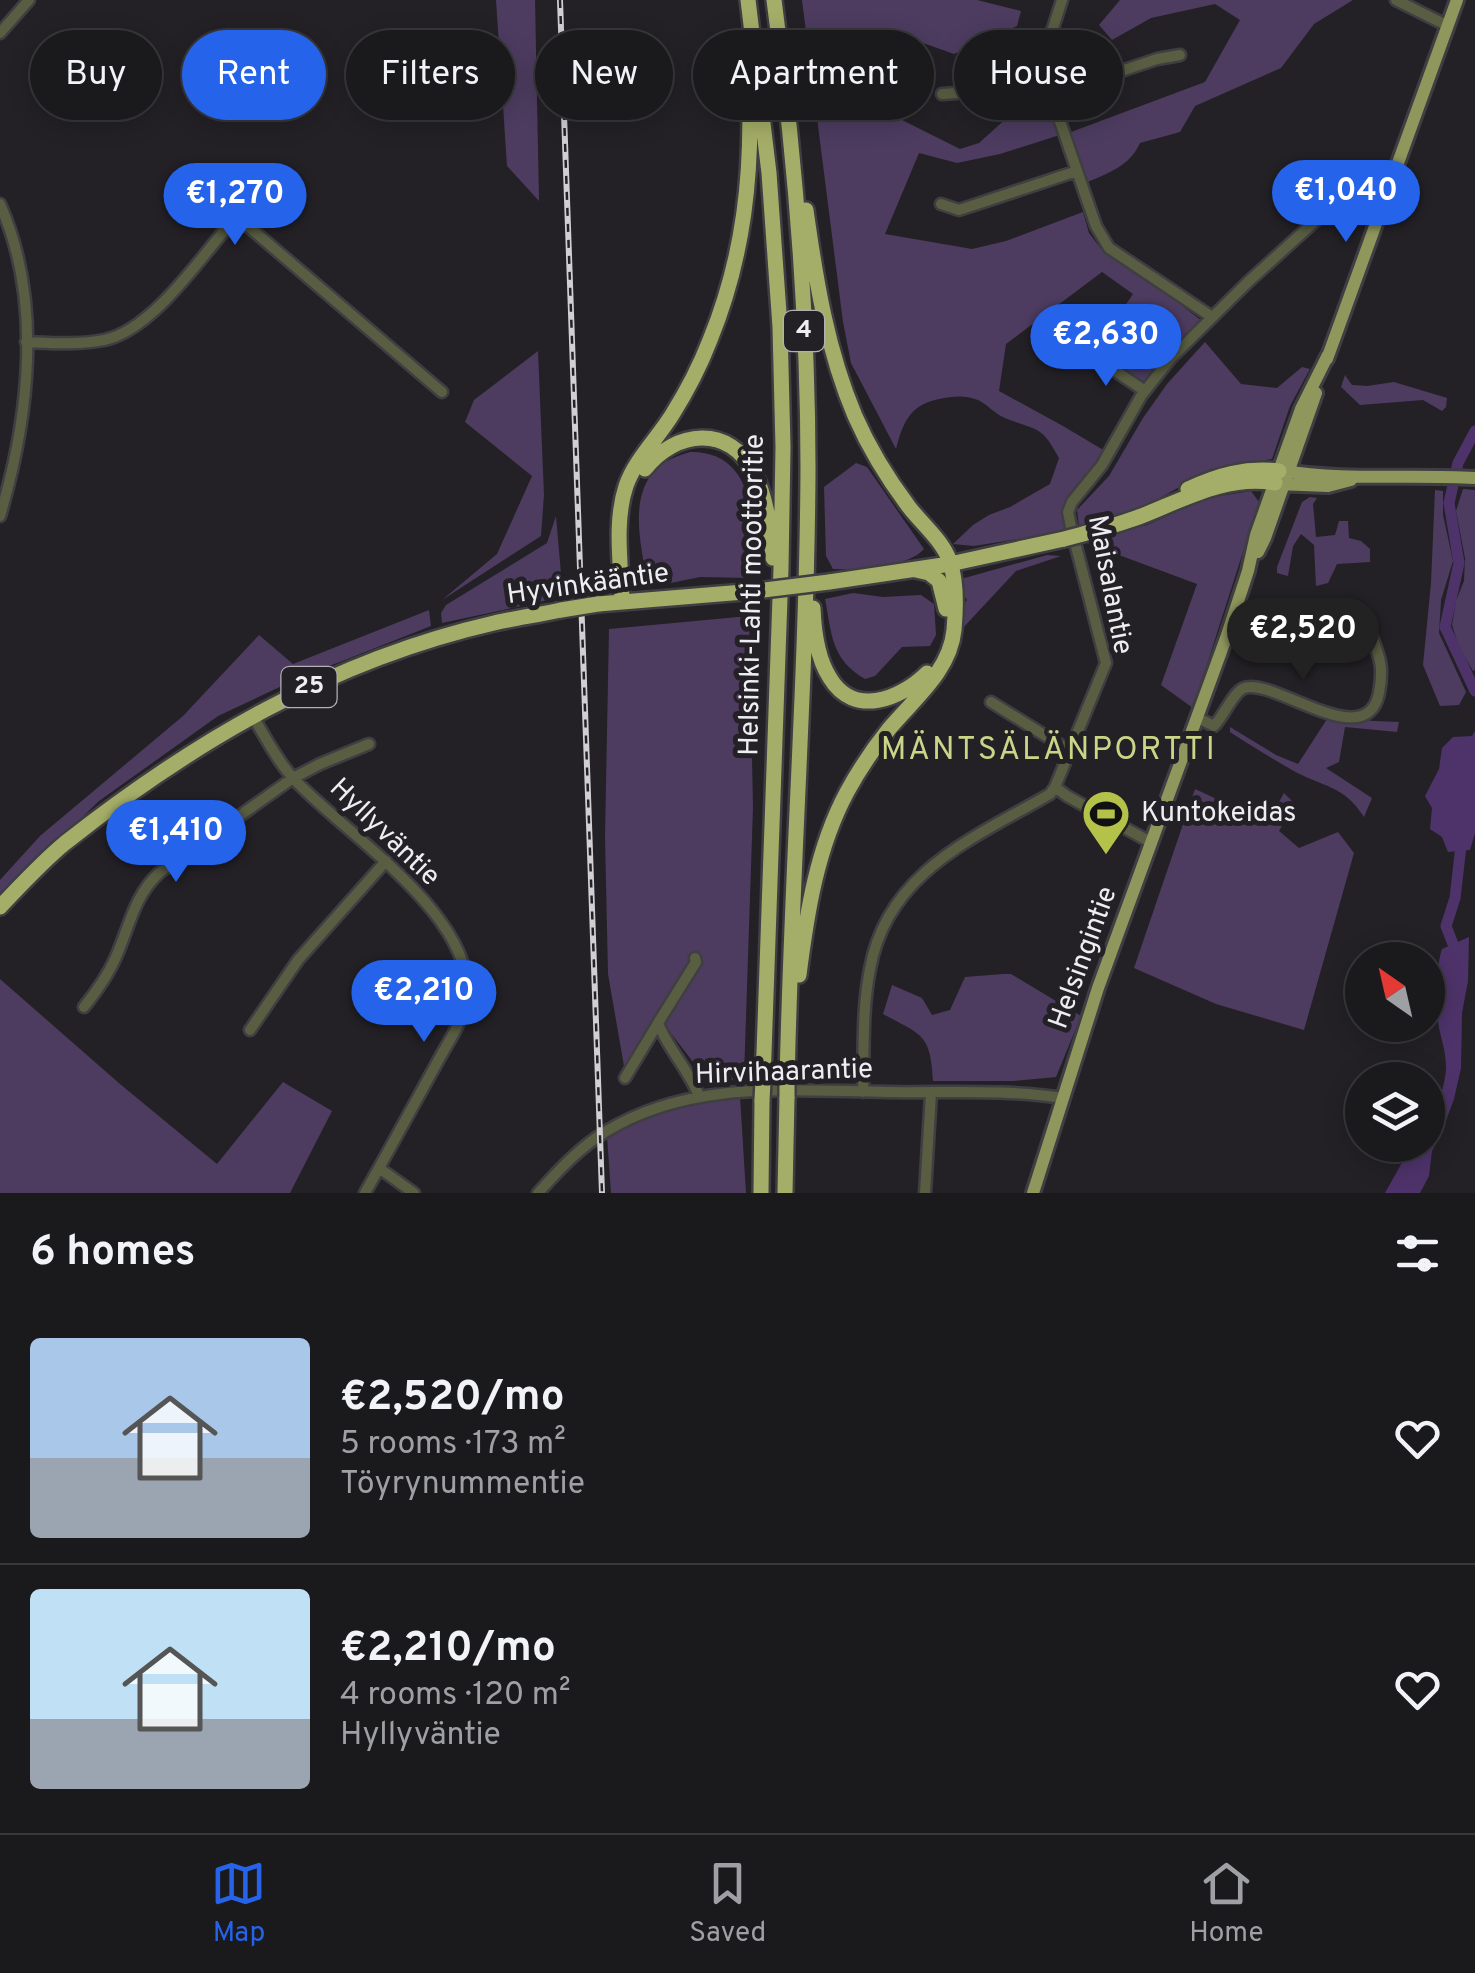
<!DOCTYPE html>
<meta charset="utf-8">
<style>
:root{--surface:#1a191c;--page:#232225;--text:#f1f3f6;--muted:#9fa0a3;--line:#38383b;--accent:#2563eb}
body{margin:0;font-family:Overpass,sans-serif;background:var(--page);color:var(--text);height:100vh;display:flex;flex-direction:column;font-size:38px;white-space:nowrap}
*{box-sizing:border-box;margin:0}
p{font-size:32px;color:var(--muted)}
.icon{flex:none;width:55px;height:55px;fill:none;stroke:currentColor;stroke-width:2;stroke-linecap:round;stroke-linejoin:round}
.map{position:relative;height:1193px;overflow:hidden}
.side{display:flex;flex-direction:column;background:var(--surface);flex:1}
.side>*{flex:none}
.guide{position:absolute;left:30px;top:30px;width:1415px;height:90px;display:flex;gap:20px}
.needle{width:65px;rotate:326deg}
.controls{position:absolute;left:1345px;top:942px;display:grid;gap:20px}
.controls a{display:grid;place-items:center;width:100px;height:100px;border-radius:50%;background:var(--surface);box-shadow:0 5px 25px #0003,0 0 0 2px var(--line);font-size:50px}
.price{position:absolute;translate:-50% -85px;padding:0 22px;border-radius:35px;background:var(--accent);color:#fff;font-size:32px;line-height:65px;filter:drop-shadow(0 2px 5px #0008)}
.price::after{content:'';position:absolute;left:50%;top:60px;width:30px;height:22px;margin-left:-15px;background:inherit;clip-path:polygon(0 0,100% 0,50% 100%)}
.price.current{background:#222;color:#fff}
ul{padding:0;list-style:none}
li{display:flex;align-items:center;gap:30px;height:250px;padding:0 30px}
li+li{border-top:2px solid var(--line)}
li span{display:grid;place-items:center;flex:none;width:280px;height:200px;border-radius:10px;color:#555}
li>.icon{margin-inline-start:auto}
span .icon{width:120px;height:120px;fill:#fffc;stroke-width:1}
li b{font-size:42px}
h2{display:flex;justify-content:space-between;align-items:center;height:120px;padding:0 30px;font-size:42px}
.chip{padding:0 35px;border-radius:45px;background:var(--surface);box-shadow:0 5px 25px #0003,0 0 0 2px var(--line);font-size:35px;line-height:90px}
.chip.current{background:var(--accent);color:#fff}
.dock{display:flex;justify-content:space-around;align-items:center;height:140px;border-top:2px solid var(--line);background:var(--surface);font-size:28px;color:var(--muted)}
.dock a{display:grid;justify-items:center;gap:5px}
.dock .current{color:var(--accent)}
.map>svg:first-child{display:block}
.green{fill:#4d3c60}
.water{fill:#4e336a}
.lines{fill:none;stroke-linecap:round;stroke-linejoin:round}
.river{stroke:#4e336a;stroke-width:11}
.minor-casing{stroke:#3f3e42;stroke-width:15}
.major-casing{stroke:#3f3e42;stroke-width:18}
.highway-casing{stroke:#3f3e42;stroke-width:20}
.minor{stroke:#595d41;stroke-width:10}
.major{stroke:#90975d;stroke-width:12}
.highway{stroke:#a5ae68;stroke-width:15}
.rail-casing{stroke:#d0cfd3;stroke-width:6}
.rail{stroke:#232126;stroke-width:2.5;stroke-dasharray:8;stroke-linecap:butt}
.highway-bridge-casing{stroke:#3f3e42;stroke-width:20;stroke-linecap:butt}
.highway-bridge{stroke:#a5ae68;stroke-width:15}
.labels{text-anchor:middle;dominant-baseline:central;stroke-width:10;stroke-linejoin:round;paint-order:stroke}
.shield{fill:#232126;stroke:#b1b0b4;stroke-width:2.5}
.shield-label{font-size:25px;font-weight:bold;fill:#eeedf1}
.street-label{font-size:28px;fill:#eeedf1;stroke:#232126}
.poi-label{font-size:28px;fill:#eeedf1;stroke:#232126;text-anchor:start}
.quarter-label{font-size:32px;letter-spacing:2.5px;fill:#cbd588;stroke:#232126}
</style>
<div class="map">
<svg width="1475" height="1193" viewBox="0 0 1475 1193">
<rect width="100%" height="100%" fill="#232126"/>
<path class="green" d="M 496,0 L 535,0 L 539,201 L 507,166 Z
M 802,0 L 977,0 L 1021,11 L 1017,26 L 954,54 L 923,43 L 892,115 L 960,149 L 979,143 L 1009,116 L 1060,102 L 1071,132 L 1205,82 L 1240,20 L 1215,4 L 1151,18 L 1112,40 L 1099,25 L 1120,0 L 1353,0 L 1314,24 L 1281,68 L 1195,106 L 1180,132 L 1140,143 C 1129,167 1108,173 1085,183 L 1066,133 L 1000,154 L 957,163 L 919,153 L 885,234 L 972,249 L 1006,241 L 1083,212 L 1089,233 L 1102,250 L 1151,282 L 1202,321 L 1143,385 L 1109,360 L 1101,341 L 1133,294 L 1102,272 L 1006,344 L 999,391 L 1063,426 L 1105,451 L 1070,499 L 1067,531 L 974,546 L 953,544 L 973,525 L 989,515 L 1010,507 L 1050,484 L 1059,458 C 1041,424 1037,431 1005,418 C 995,414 988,405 978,400 C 965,395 953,396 939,399 C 910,405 903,422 896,449 L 851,363 L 843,322 Z
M 1205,342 L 1241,384 L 1277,388 L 1302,367 L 1310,369 L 1290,406 L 1272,459 L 1211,469 L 1139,510 L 1079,526 L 1077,510 L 1109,476 L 1143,418 L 1167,384 Z
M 538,351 L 544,495 L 541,536 L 442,600 L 497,554 L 532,476 L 465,422 L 474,400 Z
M 1345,375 L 1352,385 L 1367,386 L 1394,382 L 1447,398 L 1446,407 L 1442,411 L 1423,400 L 1360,405 L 1341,387 Z
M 690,452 C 758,451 755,529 752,578 L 700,577 L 661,585 L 646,577 C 641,543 629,499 655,470 C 664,460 678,456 690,452 Z
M 856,463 L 867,467 L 924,549 C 909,567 857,570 833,569 L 826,556 L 824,487 Z
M 1463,489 L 1475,490 L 1475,670 L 1473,671 L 1459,647 L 1452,625 L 1456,601 L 1464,581 L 1465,558 L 1456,511 Z
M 1435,490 L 1443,491 L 1443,515 L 1453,561 L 1441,600 L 1439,633 L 1466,692 L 1459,705 L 1440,706 L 1423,665 L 1431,583 Z
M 1251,491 L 1259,502 L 1193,708 L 1161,685 L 1197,584 L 1084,542 L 1147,525 L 1207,498 Z
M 1310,497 L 1317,498 L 1313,504 L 1316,537 L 1335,535 L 1339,521 L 1348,521 L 1349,538 L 1361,541 L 1370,549 L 1370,562 L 1337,564 L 1328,583 L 1316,586 L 1314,545 L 1301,534 L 1293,546 L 1288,576 L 1277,573 L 1277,567 L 1302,502 Z
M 556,516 L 563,597 L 442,623 L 441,613 L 446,605 L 547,543 Z
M 1047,555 L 1061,556 L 1016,571 L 961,630 L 960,608 L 967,600 L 959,588 L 961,579 Z
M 853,593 L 883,597 L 921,595 L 934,604 L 936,635 L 930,646 L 902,647 L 875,676 L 865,679 C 831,659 832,635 825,599 Z
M 429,610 L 431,626 L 299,678 L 218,716 L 99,801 L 0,897 L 0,880 L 40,836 L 183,716 L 259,635 L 293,664 Z
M 749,616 L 753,807 L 744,1077 L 719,1084 L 703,1075 L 657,1015 L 624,1066 L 608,974 L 605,837 L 609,629 Z
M 1327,719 L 1399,722 L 1397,732 L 1345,727 L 1339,762 L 1326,768 L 1372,798 L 1364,817 C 1344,785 1322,787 1292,770 C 1271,758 1250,745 1230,732 L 1230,727 L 1276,755 L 1298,764 Z
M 1195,789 L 1258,818 L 1275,809 L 1284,793 L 1295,804 L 1279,831 L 1299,848 L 1338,832 L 1354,853 L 1304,1030 L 1216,1004 L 1134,968 Z
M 1003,974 L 1011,974 L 1081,1016 L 1056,1077 L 1014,1081 L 933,1081 C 931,1033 921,1035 883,1014 L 892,985 L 922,998 L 932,1015 L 950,1010 L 965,977 Z
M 0,979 L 120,1084 L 217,1164 L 283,1082 L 332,1111 L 290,1193 L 0,1193 Z
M 730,1097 L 740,1097 L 746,1193 L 611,1193 L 607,1136 L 652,1114 L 689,1103 Z"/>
<path class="water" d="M 1475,731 L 1475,833 L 1470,850 L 1448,852 L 1442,837 L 1430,829 L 1432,808 L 1425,796 L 1439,769 L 1442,748 L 1453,737 L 1472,736 Z
M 1469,937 L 1468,981 L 1462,1013 L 1461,1068 L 1454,1099 L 1441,1134 L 1432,1151 L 1429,1176 L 1420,1193 L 1385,1193 L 1409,1150 L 1414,1145 L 1428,1145 C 1428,1118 1445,1095 1446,1068 C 1446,1048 1440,1038 1438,1021 C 1436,1003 1436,965 1442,949 Z"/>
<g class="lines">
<path class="river" d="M 1475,431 L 1458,463 L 1449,503 L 1459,563 L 1445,627 L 1475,691
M 1458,957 L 1446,926 L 1455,898 L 1461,846 L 1475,813"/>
<g class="minor-casing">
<path id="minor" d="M 1062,0 L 1041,66 L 1096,226 L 1109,248 L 1212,317
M 1396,0 L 1448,26
M 0,33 L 29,0
M 942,94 L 957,93 L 1041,66
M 1050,95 L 1157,59 L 1180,55
M 0,204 C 43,301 29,418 0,516
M 941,204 L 959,210 L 1077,171
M 26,342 C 52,343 79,345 104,340 C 151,331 198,261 229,225 L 238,223 L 249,227 L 442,392
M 1097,354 L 1108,366 L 1145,391
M 991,702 L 1070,751
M 252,715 C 265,736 277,761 294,779 C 343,833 486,921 465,1007 C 460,1026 447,1044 438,1061 C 418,1097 399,1132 379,1168 L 414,1193
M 1198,718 L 1214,726 C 1223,717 1232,695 1242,689 C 1269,673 1366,757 1379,693 C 1384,667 1380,658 1371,634
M 1055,787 L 1067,796 L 1152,843
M 695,958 L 696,962 L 658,1023 C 668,1049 689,1070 699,1096
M 84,1007 C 96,992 107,977 115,959 C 129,929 133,897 159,873 L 293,778 L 320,764 L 369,744
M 250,1030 L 298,960 L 386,861
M 625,1078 L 658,1023
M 863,1092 C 864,1051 862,1009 870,969 C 887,872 974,838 1050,794 L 1055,787 L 1106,663 L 1071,527 L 1068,512 L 1072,502 L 1102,465 L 1141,396 L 1170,359 L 1248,282 L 1334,204 L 1354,193 L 1385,198
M 365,1193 L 379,1168
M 538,1193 C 558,1171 579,1148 605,1132 C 691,1079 792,1091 887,1092 C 945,1093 1005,1089 1063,1098
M 925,1193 L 931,1093"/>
</g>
<g class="major-casing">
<path id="major" d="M 1327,359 L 1457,0
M 1283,471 C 1346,481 1411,474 1475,478
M 1277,484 L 1328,486 L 1351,480
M 1258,552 L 1265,538 L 1316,393
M 1033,1193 L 1098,988 L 1226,638 L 1248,571 L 1256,535 L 1301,409 L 1328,355"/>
</g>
<g class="highway-casing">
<path id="highway" d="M 748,0 L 769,173 L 780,327 L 783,447 L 781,569 L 763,1081
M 774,0 C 795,155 808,312 808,469 C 807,673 791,878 787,1083
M 645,469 C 675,430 730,424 754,473 C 767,499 771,529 773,558
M 1188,489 C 1218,475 1246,467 1279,471
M 1083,534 C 1104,528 1124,523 1144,515 C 1184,499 1230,474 1275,483
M 916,570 L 929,573 L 939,581 L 946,609
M 829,582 L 950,564 L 1064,539
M 622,601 C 621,564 614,522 626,486 C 635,460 657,439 672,415 C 687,391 700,366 710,340 C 744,257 753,172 749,84
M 598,604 L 756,591
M 813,608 C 814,632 817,658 830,678 C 854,718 901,699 927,673
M 0,907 C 21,885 42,862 65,843 C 193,742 332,660 494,623 C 516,618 538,615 561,610
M 799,975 C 807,912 817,848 847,792 C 859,770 873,749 889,729 C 914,699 950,671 954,630 C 956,608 957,582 950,562 C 943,541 922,524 909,507 C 888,479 869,448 855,416 C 827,350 816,281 806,210
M 761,1193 L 762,1100
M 785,1193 L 787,1097"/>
</g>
<use href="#minor" class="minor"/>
<use href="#major" class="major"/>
<use href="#highway" class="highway"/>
<g class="rail-casing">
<path id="rail" d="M 560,0 L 602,1193"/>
</g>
<use href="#rail" class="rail"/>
<g class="highway-bridge-casing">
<path id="highway-bridge" d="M 1064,539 L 1083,534
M 756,591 L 829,582
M 561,610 L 598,604
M 787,1097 L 787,1083
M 762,1100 L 763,1081"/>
</g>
<use href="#highway-bridge" class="highway-bridge"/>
</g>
<defs>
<g id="stadium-pin" transform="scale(2.5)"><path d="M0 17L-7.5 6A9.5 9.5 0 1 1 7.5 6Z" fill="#b5c249" stroke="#232126"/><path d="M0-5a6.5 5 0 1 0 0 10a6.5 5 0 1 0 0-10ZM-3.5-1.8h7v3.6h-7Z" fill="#111"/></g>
</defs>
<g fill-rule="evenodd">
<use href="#stadium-pin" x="1106" y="814"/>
</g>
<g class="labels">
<g class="shield">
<rect x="784" y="311" width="40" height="40" rx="8"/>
<rect x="281.5" y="667" width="55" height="40" rx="8"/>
</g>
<g class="shield-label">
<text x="804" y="331">4</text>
<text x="309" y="687">25</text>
</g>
<g class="street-label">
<text transform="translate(588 585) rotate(-8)">Hyvinkääntie</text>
<text transform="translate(1109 585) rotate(79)">Maisalantie</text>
<text transform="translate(753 595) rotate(-89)">Helsinki-Lahti moottoritie</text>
<text transform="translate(384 833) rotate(44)">Hyllyväntie</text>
<text transform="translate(1084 958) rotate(-70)">Helsingintie</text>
<text transform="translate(784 1073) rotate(-2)">Hirvihaarantie</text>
</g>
<g class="poi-label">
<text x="1141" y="814">Kuntokeidas</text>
</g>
<g class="quarter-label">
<text x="1049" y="751">MÄNTSÄLÄNPORTTI</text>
</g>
</g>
</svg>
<div class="controls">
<a><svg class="needle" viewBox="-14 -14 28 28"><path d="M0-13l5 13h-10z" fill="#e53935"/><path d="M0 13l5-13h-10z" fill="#9fa0a3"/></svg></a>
<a><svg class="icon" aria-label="layers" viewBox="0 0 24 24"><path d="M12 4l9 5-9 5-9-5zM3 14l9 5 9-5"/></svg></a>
</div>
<b class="price" style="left:1346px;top:245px">€1,040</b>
<b class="price" style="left:235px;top:248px">€1,270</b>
<b class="price" style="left:1106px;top:389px">€2,630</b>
<b class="price current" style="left:1303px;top:683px">€2,520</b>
<b class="price" style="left:176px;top:885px">€1,410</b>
<b class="price" style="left:424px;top:1045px">€2,210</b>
<div class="guide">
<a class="chip">Buy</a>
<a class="chip current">Rent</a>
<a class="chip">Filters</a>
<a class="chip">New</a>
<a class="chip">Apartment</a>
<a class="chip">House</a>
</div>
</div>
<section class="side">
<h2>6 homes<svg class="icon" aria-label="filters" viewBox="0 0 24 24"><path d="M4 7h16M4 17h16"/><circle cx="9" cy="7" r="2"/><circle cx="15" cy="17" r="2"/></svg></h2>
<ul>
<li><span style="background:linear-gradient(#a9c7e8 60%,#9aa5b1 0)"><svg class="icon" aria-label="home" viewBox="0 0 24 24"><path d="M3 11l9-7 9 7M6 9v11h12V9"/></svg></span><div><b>€2,520/mo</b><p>5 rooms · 173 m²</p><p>Töyrynummentie</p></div><svg class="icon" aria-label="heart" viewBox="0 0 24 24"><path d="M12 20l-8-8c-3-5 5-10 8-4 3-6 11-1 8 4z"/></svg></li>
<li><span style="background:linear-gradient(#bfe0f5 65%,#9aa5b1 0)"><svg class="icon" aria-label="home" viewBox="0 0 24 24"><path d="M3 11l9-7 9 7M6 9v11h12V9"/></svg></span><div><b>€2,210/mo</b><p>4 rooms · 120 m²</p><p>Hyllyväntie</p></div><svg class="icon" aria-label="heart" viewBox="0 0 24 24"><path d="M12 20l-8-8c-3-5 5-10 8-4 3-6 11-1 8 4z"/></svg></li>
</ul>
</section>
<nav class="dock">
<a class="current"><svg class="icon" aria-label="map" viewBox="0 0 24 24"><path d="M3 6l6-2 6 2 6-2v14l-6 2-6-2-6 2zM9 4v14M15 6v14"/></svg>Map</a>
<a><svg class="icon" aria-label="saved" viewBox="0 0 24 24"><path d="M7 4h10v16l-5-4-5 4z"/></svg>Saved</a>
<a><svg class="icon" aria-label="home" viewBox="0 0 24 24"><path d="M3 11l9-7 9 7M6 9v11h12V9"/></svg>Home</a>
</nav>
